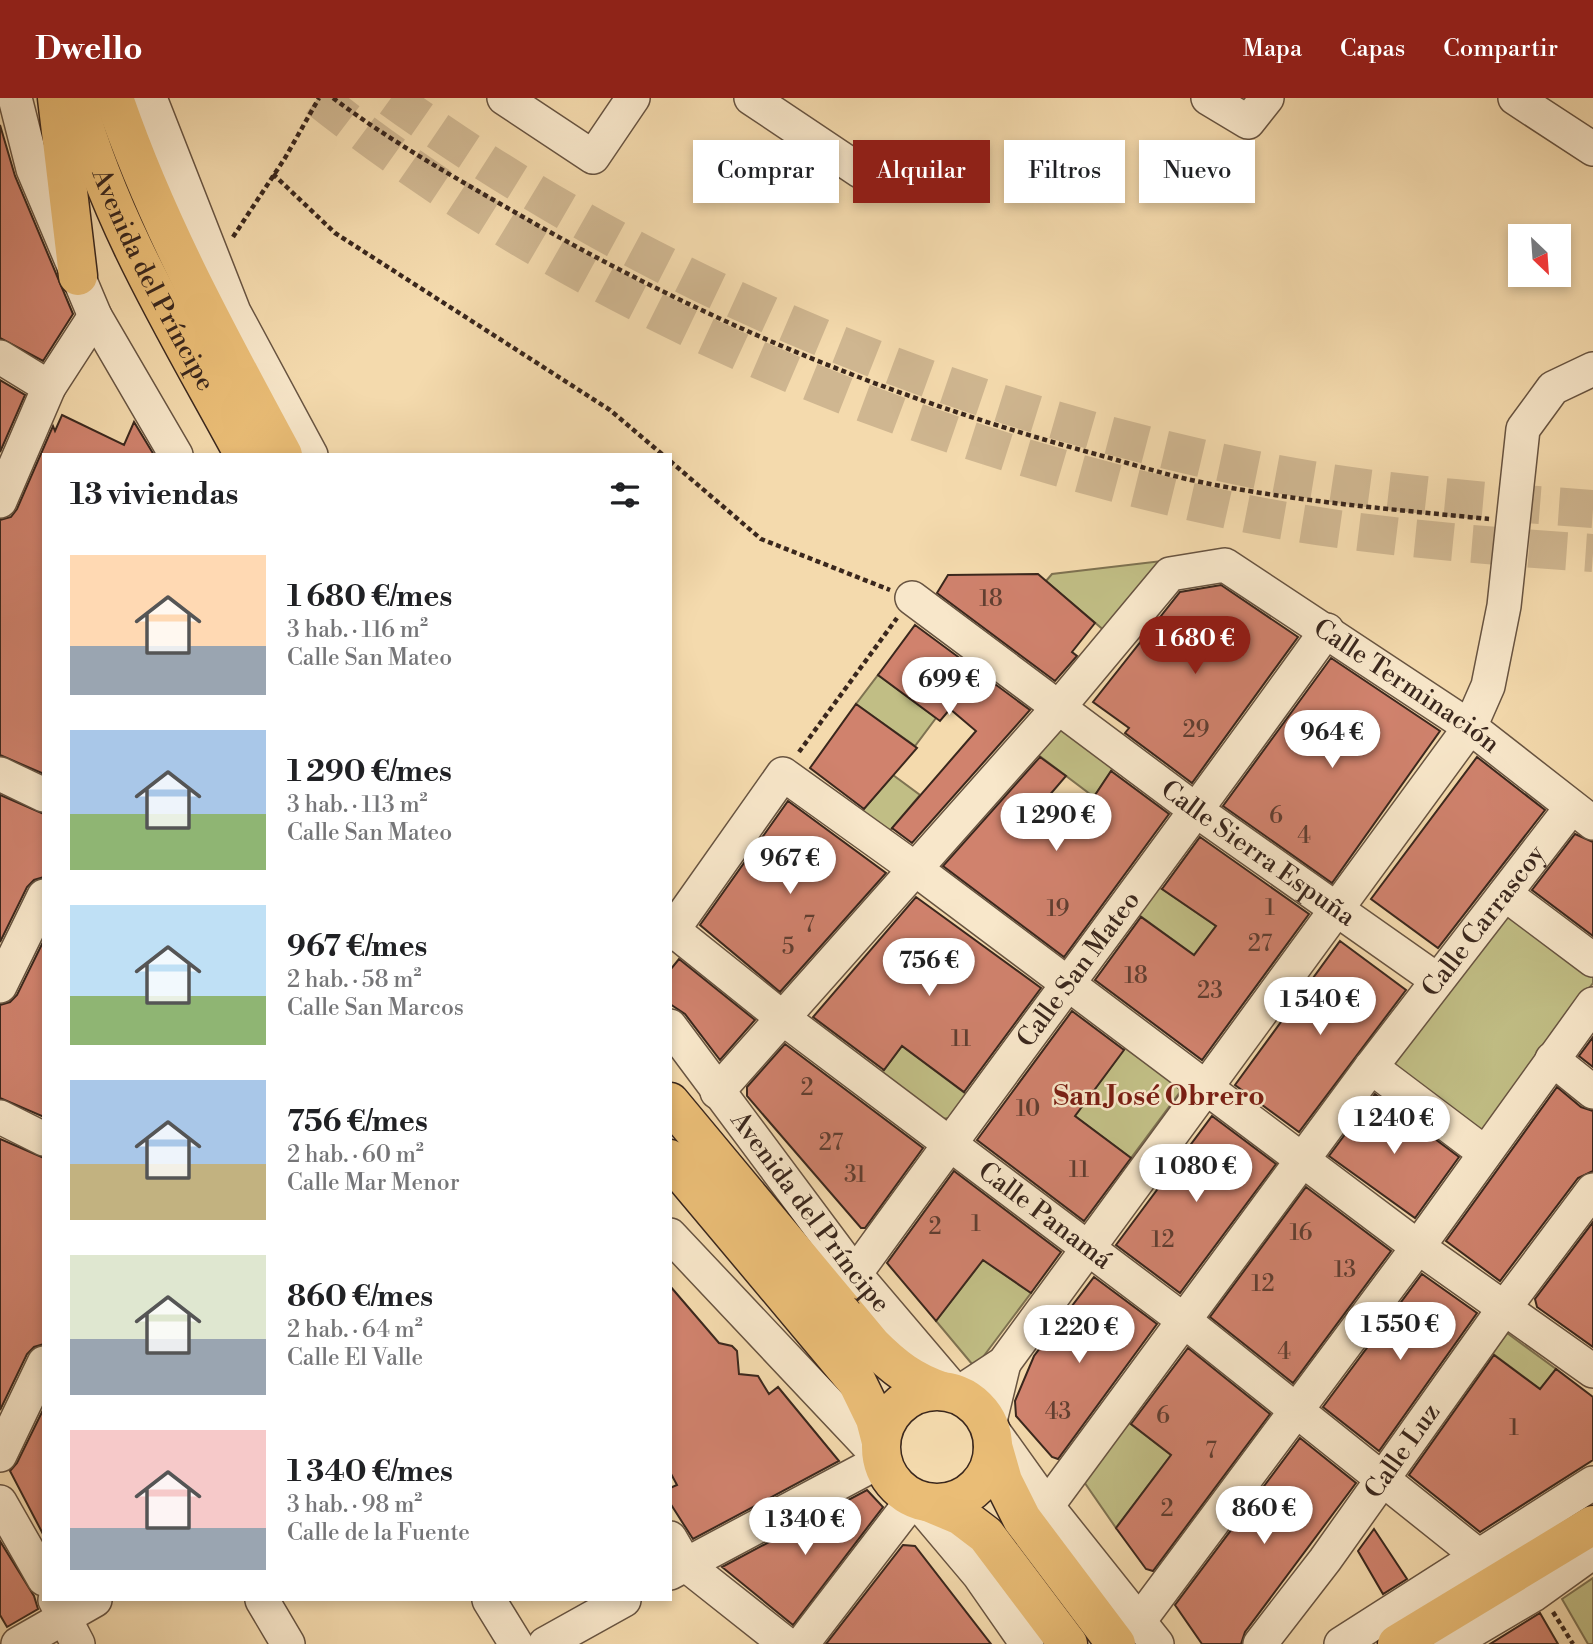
<!DOCTYPE html>
<html lang="es">
<meta charset="utf-8">
<style>
:root{--surface:#fff;--page:#f2f2f2;--text:#202124;--muted:#757577;--accent:#8f2418}
body{margin:0;font-family:"Libre Bodoni",serif;background:var(--page);color:var(--text);height:100vh;display:flex;flex-direction:column;font-size:26px;white-space:nowrap}
*{box-sizing:border-box;margin:0}
p{font-size:23px;color:var(--muted)}
.icon{flex:none;width:38px;height:38px;fill:none;stroke:currentColor;stroke-width:2;stroke-linecap:round;stroke-linejoin:round}
.map{position:relative;flex:1;overflow:hidden}
.drawer{position:absolute;left:42px;top:355px;width:630px;height:1148px;display:flex;flex-direction:column;background:var(--surface);border-radius:0px;box-shadow:0 4px 10px #0003}
.drawer>*{flex:none}
.top-card{position:absolute;left:693px;top:42px;width:665px;height:63px;display:flex;gap:14px}
.needle{width:46px;rotate:155deg}
.controls{position:absolute;left:1508px;top:126px;display:grid;gap:14px}
.controls a{display:grid;place-items:center;width:63px;height:63px;border-radius:0px;background:var(--surface);box-shadow:0 4px 10px #0003;font-size:35px}
.price{position:absolute;translate:-50% -60px;padding:0 16px;border-radius:24px;background:#fff;color:#222;font-size:23px;line-height:46px;filter:drop-shadow(0 2px 4px #0008)}
.price::after{content:'';position:absolute;left:50%;top:42px;width:21px;height:16px;margin-left:-10px;background:inherit;clip-path:polygon(0 0,100% 0,50% 100%)}
.price.active{background:var(--accent);color:#fff}
ul{padding:0;list-style:none}
li{display:flex;align-items:center;gap:21px;height:175px;padding:0 28px}
li span{display:grid;place-items:center;flex:none;width:196px;height:140px;border-radius:0px;color:#555}
li>.icon{margin-inline-start:auto}
span .icon{width:84px;height:84px;fill:#fffc;stroke-width:1}
li b{font-size:30px}
h2{display:flex;justify-content:space-between;align-items:center;height:84px;padding:0 28px;font-size:30px}
.tag{padding:0 24px;border-radius:0px;background:var(--surface);box-shadow:0 4px 10px #0003;font-size:24px;line-height:63px}
.tag.active{background:var(--accent);color:#fff}
header{display:flex;align-items:center;gap:42px;box-sizing:border-box;height:98px;padding:0 35px;background:var(--accent);color:#fff}
header strong{font-size:33px}
nav{display:flex;gap:38px;margin-inline-start:auto;font-size:24px}
.map>svg:first-child{display:block}
.green{fill:#c1be85;stroke:#7e7251;stroke-width:2}
.building{fill:#d0826d;stroke:#3a271d;stroke-width:2}
.lines{fill:none;stroke-linecap:round;stroke-linejoin:round}
.highway-tunnel{stroke:#cfb690;stroke-width:38;stroke-dasharray:38 19;stroke-linecap:butt}
.minor-casing{stroke:#685441;stroke-width:36}
.major-casing{stroke:#3a271d;stroke-width:41}
.path{stroke:#3a271d;stroke-width:4.5;stroke-dasharray:5 3.5;stroke-linecap:butt}
.minor{stroke:#f8e7ca;stroke-width:33}
.major{stroke:#eabd76;stroke-width:38}
.labels{text-anchor:middle;dominant-baseline:central;stroke-width:5;stroke-linejoin:round;paint-order:stroke}
.number-label{font-size:23px;fill:#603e31}
.street-label{font-size:26px;fill:#3a271d;stroke:#f8e7ca}
.neighbourhood-label{font-size:28px;font-weight:bold;fill:#7a1f14;stroke:#f8e7ca}
</style>
<header>
<strong>Dwello</strong>
<nav><a>Mapa</a><a>Capas</a><a>Compartir</a></nav>
</header>
<div class="map">
<svg width="1593" height="1546" viewBox="0 0 1593 1546">
<rect width="100%" height="100%" fill="#f4daad"/>
<filter id="stains"><feTurbulence type="fractalNoise" baseFrequency=".00286" numOctaves="4"/><feColorMatrix values="0 0 0 0 .2 0 0 0 0 .09 0 0 0 0 .02 0 0 0 .5 -.17"/></filter>
<radialGradient id="worn" r=".72"><stop offset=".6" stop-color="#630" stop-opacity="0"/><stop offset="1" stop-color="#630" stop-opacity=".3"/></radialGradient>
<path class="green" d="M 1162,463 L 1106,534 L 1046,483 L 1052,476 Z
M 878,577 L 936,620 L 915,648 L 856,606 Z
M 1063,626 L 1114,669 L 1094,699 L 1037,656 Z
M 893,677 L 920,697 L 889,734 L 862,713 Z
M 1159,789 L 1216,828 L 1194,857 L 1139,817 Z
M 1505,809 L 1593,873 L 1593,885 L 1480,1037 L 1386,965 Z
M 902,948 L 970,999 L 955,1019 L 942,1021 L 882,974 Z
M 1125,950 L 1178,988 L 1180,994 L 1131,1060 L 1075,1018 Z
M 983,1162 L 1031,1195 L 977,1267 L 972,1266 L 936,1223 Z
M 1507,1235 L 1556,1271 L 1540,1291 L 1492,1255 Z
M 1123,1320 L 1171,1357 L 1116,1430 L 1080,1378 Z
M 1593,1480 L 1593,1546 L 1588,1546 L 1562,1501 Z"/>
<path class="building" d="M 0,27 L 15,78 L 73,216 L 43,263 L 0,240 Z
M 0,282 L 25,297 L 0,354 Z
M 62,317 L 124,347 L 134,324 L 154,357 L 44,357 L 44,676 L 0,657 L 0,422 L 11,419 L 17,411 L 53,328 L 55,333 Z
M 1038,476 L 1095,525 L 1072,554 L 1077,558 L 1055,583 L 937,495 L 948,477 Z
M 1221,487 L 1298,539 L 1192,685 L 1125,635 L 1129,630 L 1093,604 L 1180,494 Z
M 915,527 L 1030,612 L 912,745 L 892,730 L 976,633 L 950,611 L 940,623 L 878,577 Z
M 1331,560 L 1440,633 L 1332,785 L 1223,708 Z
M 856,606 L 917,650 L 864,711 L 810,670 Z
M 1040,659 L 1066,678 L 1047,700 L 1079,721 L 1111,673 L 1169,716 L 1064,859 L 943,768 Z
M 1477,659 L 1545,712 L 1438,850 L 1371,801 Z
M 0,697 L 44,716 L 44,779 L 34,782 L 27,789 L 0,844 Z
M 788,703 L 886,775 L 780,894 L 700,827 Z
M 1575,736 L 1593,744 L 1593,838 L 1532,792 Z
M 1200,739 L 1309,816 L 1202,962 L 1095,882 L 1141,819 L 1194,857 L 1216,828 L 1162,791 Z
M 916,799 L 1041,890 L 964,994 L 902,948 L 884,972 L 813,919 Z
M 44,842 L 44,1019 L 0,1000 L 0,907 L 10,904 L 17,897 Z
M 1340,843 L 1406,892 L 1299,1034 L 1235,987 Z
M 679,861 L 755,922 L 720,962 L 685,916 L 670,906 L 670,872 Z
M 1072,913 L 1124,952 L 1075,1018 L 1131,1060 L 1084,1123 L 977,1042 Z
M 1593,939 L 1593,969 L 1579,958 Z
M 785,946 L 923,1050 L 865,1130 L 861,1130 L 747,998 L 747,989 Z
M 1557,989 L 1581,1009 L 1593,1013 L 1593,1073 L 1578,1080 L 1500,1183 L 1446,1143 Z
M 1375,996 L 1459,1059 L 1415,1120 L 1329,1058 Z
M 1212,1018 L 1276,1066 L 1180,1195 L 1116,1147 Z
M 0,1041 L 44,1060 L 44,1246 L 34,1249 L 27,1256 L 0,1312 Z
M 954,1073 L 1061,1154 L 1031,1195 L 983,1162 L 936,1223 L 887,1165 Z
M 1306,1089 L 1391,1153 L 1293,1285 L 1210,1219 Z
M 1593,1124 L 1593,1249 L 1537,1209 L 1535,1201 Z
M 1422,1176 L 1477,1215 L 1379,1353 L 1323,1309 Z
M 1094,1179 L 1157,1226 L 1058,1361 L 1052,1359 L 1016,1318 L 1015,1303 L 1034,1258 Z
M 670,1188 L 719,1245 L 732,1248 L 737,1253 L 739,1276 L 758,1278 L 769,1296 L 778,1289 L 839,1363 L 693,1441 L 670,1405 L 670,1390 L 677,1387 L 670,1374 Z
M 1188,1250 L 1270,1316 L 1153,1473 L 1146,1471 L 1116,1430 L 1171,1357 L 1131,1326 Z
M 1494,1257 L 1540,1291 L 1556,1271 L 1593,1299 L 1593,1362 L 1480,1434 L 1409,1377 Z
M 44,1310 L 44,1438 L 10,1373 L 17,1365 Z
M 1300,1340 L 1356,1385 L 1245,1534 L 1241,1546 L 1202,1546 L 1175,1507 Z
M 867,1392 L 883,1409 L 793,1527 L 722,1469 Z
M 1374,1431 L 1407,1481 L 1383,1496 L 1358,1453 Z
M 0,1443 L 34,1498 L 38,1511 L 7,1529 L 0,1517 Z
M 903,1447 L 915,1448 L 991,1546 L 826,1546 Z
M 1540,1515 L 1558,1546 L 1490,1546 Z"/>
<g class="lines">
<path class="highway-tunnel" d="M 318,0 C 584,211 912,346 1243,415 C 1358,438 1476,447 1593,455
M 391,0 C 647,185 944,308 1252,371 C 1364,394 1479,403 1593,411"/>
<g class="minor-casing">
<g id="minor">
<path d="M 15,0 L 33,71 L 95,218 L 176,357"/>
<path d="M 150,0 L 234,214 L 311,357"/>
<path d="M 504,0 L 593,59 L 633,0"/>
<path d="M 751,0 L 860,73"/>
<path d="M 1208,0 L 1248,24 L 1267,0"/>
<path d="M 1515,0 L 1593,51"/>
<path d="M 0,259 L 49,289"/>
<path d="M 0,403 L 49,289 L 95,218"/>
<path id="s1" d="M 912,500 L 1197,713 L 1437,882"/>
<path d="M 0,676 L 44,697"/>
<path d="M 1505,796 L 1593,862"/>
<path id="s2" d="M 673,832 L 784,921 L 1182,1221 L 1480,1459"/>
<path d="M 670,836 L 783,676 L 914,770 L 1418,1149 L 1593,1273"/>
<path d="M 0,888 L 44,798"/>
<path id="s3" d="M 670,928 L 855,1176 L 957,1296 L 1004,1265 L 1470,629 L 1488,588 L 1504,508 L 1523,331 L 1553,290 L 1593,271"/>
<path d="M 1552,961 L 1593,994"/>
<path d="M 1371,969 L 1485,1055"/>
<path id="s4" d="M 717,994 L 1059,609 L 1170,476 L 1225,467 L 1470,629 L 1593,725"/>
<path d="M 0,1019 L 44,1041"/>
<path d="M 670,1137 L 882,1362 L 670,1475"/>
<path id="s5" d="M 855,1176 C 1011,960 1172,748 1327,532"/>
<path d="M 1004,1265 L 989,1327 L 1047,1408 L 1157,1546"/>
<path d="M 0,1357 L 44,1265"/>
<path d="M 0,1404 L 44,1481"/>
<path id="s6" d="M 1047,1408 L 1371,969 L 1571,710"/>
<path d="M 670,1440 L 685,1466 L 786,1546"/>
<path d="M 55,1502 L 78,1546"/>
<path d="M 262,1502 L 288,1546"/>
<path d="M 489,1502 L 516,1546"/>
<path d="M 1140,1522 L 1418,1149 L 1593,906"/>
<path d="M 18,1546 L 95,1502"/>
<path d="M 545,1546 L 624,1502"/>
<path d="M 802,1546 L 914,1400 L 979,1477 L 1027,1546"/>
<path id="s7" d="M 1260,1546 L 1325,1462 L 1505,1209 L 1593,1092"/>
<path d="M 1341,1546 L 1593,1385"/>
<path d="M 1450,1546 L 1533,1497 L 1593,1454"/>
</g>
</g>
<g class="major-casing">
<g id="major">
<path d="M 57,0 L 78,178"/>
<path id="s8" d="M 76,0 C 110,127 182,242 244,357"/>
<path d="M 114,0 C 157,126 220,240 283,357"/>
<path d="M 670,1004 L 872,1247 C 894,1269 912,1283 942,1293"/>
<path d="M 670,1061 L 857,1284 L 875,1321 L 881,1344"/>
<circle cx="937" cy="1349" r="56"/>
<path d="M 993,1348 L 1003,1383 L 1022,1421 L 1116,1546"/>
<path d="M 930,1405 L 961,1418 L 986,1437 L 1068,1546"/>
<path d="M 1397,1546 L 1593,1427"/>
</g>
</g>
<path class="path" d="M 333,0 C 393,45 454,79 518,116 C 702,222 884,298 1088,354 C 1122,363 1156,374 1191,382 C 1289,403 1389,411 1489,421
M 273,76 L 335,135 L 610,312 L 663,357
M 233,139 L 285,60 L 319,0
M 670,363 L 761,441 L 890,492
M 799,654 L 897,520
M 1553,1514 L 1573,1546"/>
<use href="#minor" class="minor"/>
<use href="#major" class="major"/>
</g>
<g class="labels">
<g class="number-label">
<text x="991" y="501">18</text>
<text x="1196" y="632">29</text>
<text x="1276" y="718">6</text>
<text x="1304" y="738">4</text>
<text x="1270" y="810">1</text>
<text x="1058" y="811">19</text>
<text x="809" y="827">7</text>
<text x="1260" y="846">27</text>
<text x="788" y="849">5</text>
<text x="1136" y="878">18</text>
<text x="1210" y="893">23</text>
<text x="961" y="941">11</text>
<text x="807" y="990">2</text>
<text x="1028" y="1011">10</text>
<text x="831" y="1045">27</text>
<text x="1079" y="1072">11</text>
<text x="855" y="1077">31</text>
<text x="976" y="1126">1</text>
<text x="935" y="1129">2</text>
<text x="1301" y="1135">16</text>
<text x="1163" y="1142">12</text>
<text x="1345" y="1172">13</text>
<text x="1263" y="1186">12</text>
<text x="1284" y="1254">4</text>
<text x="1058" y="1314">43</text>
<text x="1163" y="1318">6</text>
<text x="1514" y="1330">1</text>
<text x="1211" y="1353">7</text>
<text x="1167" y="1411">2</text>
</g>
<g class="street-label">
<text stroke="none"><textPath href="#s8" startOffset="198">Avenida del Príncipe</textPath></text>
<text stroke="none"><textPath href="#s4" startOffset="962">Calle Terminación</textPath></text>
<text stroke="none"><textPath href="#s1" startOffset="430">Calle Sierra Espuña</textPath></text>
<text stroke="none"><textPath href="#s6" startOffset="730">Calle Carrascoy</textPath></text>
<text stroke="none"><textPath href="#s5" startOffset="378">Calle San Mateo</textPath></text>
<text stroke="none"><textPath href="#s3" startOffset="233">Avenida del Príncipe</textPath></text>
<text stroke="none"><textPath href="#s2" startOffset="469">Calle Panamá</textPath></text>
<text stroke="none"><textPath href="#s7" startOffset="240">Calle Luz</textPath></text>
</g>
<g class="neighbourhood-label">
<text x="1159" y="998">San José Obrero</text>
</g>
</g>
<rect width="100%" height="100%" filter="url(#stains)"/>
<rect width="100%" height="100%" fill="url(#worn)"/>
</svg>
<div class="controls">
<a><svg class="needle" viewBox="-14 -14 28 28"><path d="M0-13l5 13h-10z" fill="#e53935"/><path d="M0 13l5-13h-10z" fill="#757577"/></svg></a>
</div>
<b class="price active" style="left:1195px;top:578px">1 680 €</b>
<b class="price" style="left:949px;top:619px">699 €</b>
<b class="price" style="left:1332px;top:672px">964 €</b>
<b class="price" style="left:1056px;top:755px">1 290 €</b>
<b class="price" style="left:790px;top:798px">967 €</b>
<b class="price" style="left:929px;top:900px">756 €</b>
<b class="price" style="left:1320px;top:939px">1 540 €</b>
<b class="price" style="left:1394px;top:1058px">1 240 €</b>
<b class="price" style="left:1196px;top:1106px">1 080 €</b>
<b class="price" style="left:1400px;top:1264px">1 550 €</b>
<b class="price" style="left:1079px;top:1267px">1 220 €</b>
<b class="price" style="left:1264px;top:1448px">860 €</b>
<b class="price" style="left:805px;top:1459px">1 340 €</b>
<div class="top-card">
<a class="tag">Comprar</a>
<a class="tag active">Alquilar</a>
<a class="tag">Filtros</a>
<a class="tag">Nuevo</a>
</div>
<section class="drawer">
<h2>13 viviendas<svg class="icon" aria-label="filters" viewBox="0 0 24 24"><path d="M4 7h16M4 17h16"/><circle cx="9" cy="7" r="2"/><circle cx="15" cy="17" r="2"/></svg></h2>
<ul>
<li><span style="background:linear-gradient(#ffd9b3 65%,#9aa5b1 0)"><svg class="icon" aria-label="home" viewBox="0 0 24 24"><path d="M3 11l9-7 9 7M6 9v11h12V9"/></svg></span><div><b>1 680 €/mes</b><p>3 hab. · 116 m²</p><p>Calle San Mateo</p></div></li>
<li><span style="background:linear-gradient(#a9c7e8 60%,#8fb573 0)"><svg class="icon" aria-label="home" viewBox="0 0 24 24"><path d="M3 11l9-7 9 7M6 9v11h12V9"/></svg></span><div><b>1 290 €/mes</b><p>3 hab. · 113 m²</p><p>Calle San Mateo</p></div></li>
<li><span style="background:linear-gradient(#bfe0f5 65%,#8fb573 0)"><svg class="icon" aria-label="home" viewBox="0 0 24 24"><path d="M3 11l9-7 9 7M6 9v11h12V9"/></svg></span><div><b>967 €/mes</b><p>2 hab. · 58 m²</p><p>Calle San Marcos</p></div></li>
<li><span style="background:linear-gradient(#a9c7e8 60%,#c2b280 0)"><svg class="icon" aria-label="home" viewBox="0 0 24 24"><path d="M3 11l9-7 9 7M6 9v11h12V9"/></svg></span><div><b>756 €/mes</b><p>2 hab. · 60 m²</p><p>Calle Mar Menor</p></div></li>
<li><span style="background:linear-gradient(#dfe7d0 60%,#9aa5b1 0)"><svg class="icon" aria-label="home" viewBox="0 0 24 24"><path d="M3 11l9-7 9 7M6 9v11h12V9"/></svg></span><div><b>860 €/mes</b><p>2 hab. · 64 m²</p><p>Calle El Valle</p></div></li>
<li><span style="background:linear-gradient(#f6c9c9 70%,#9aa5b1 0)"><svg class="icon" aria-label="home" viewBox="0 0 24 24"><path d="M3 11l9-7 9 7M6 9v11h12V9"/></svg></span><div><b>1 340 €/mes</b><p>3 hab. · 98 m²</p><p>Calle de la Fuente</p></div></li>
</ul>
</section>
</div>
